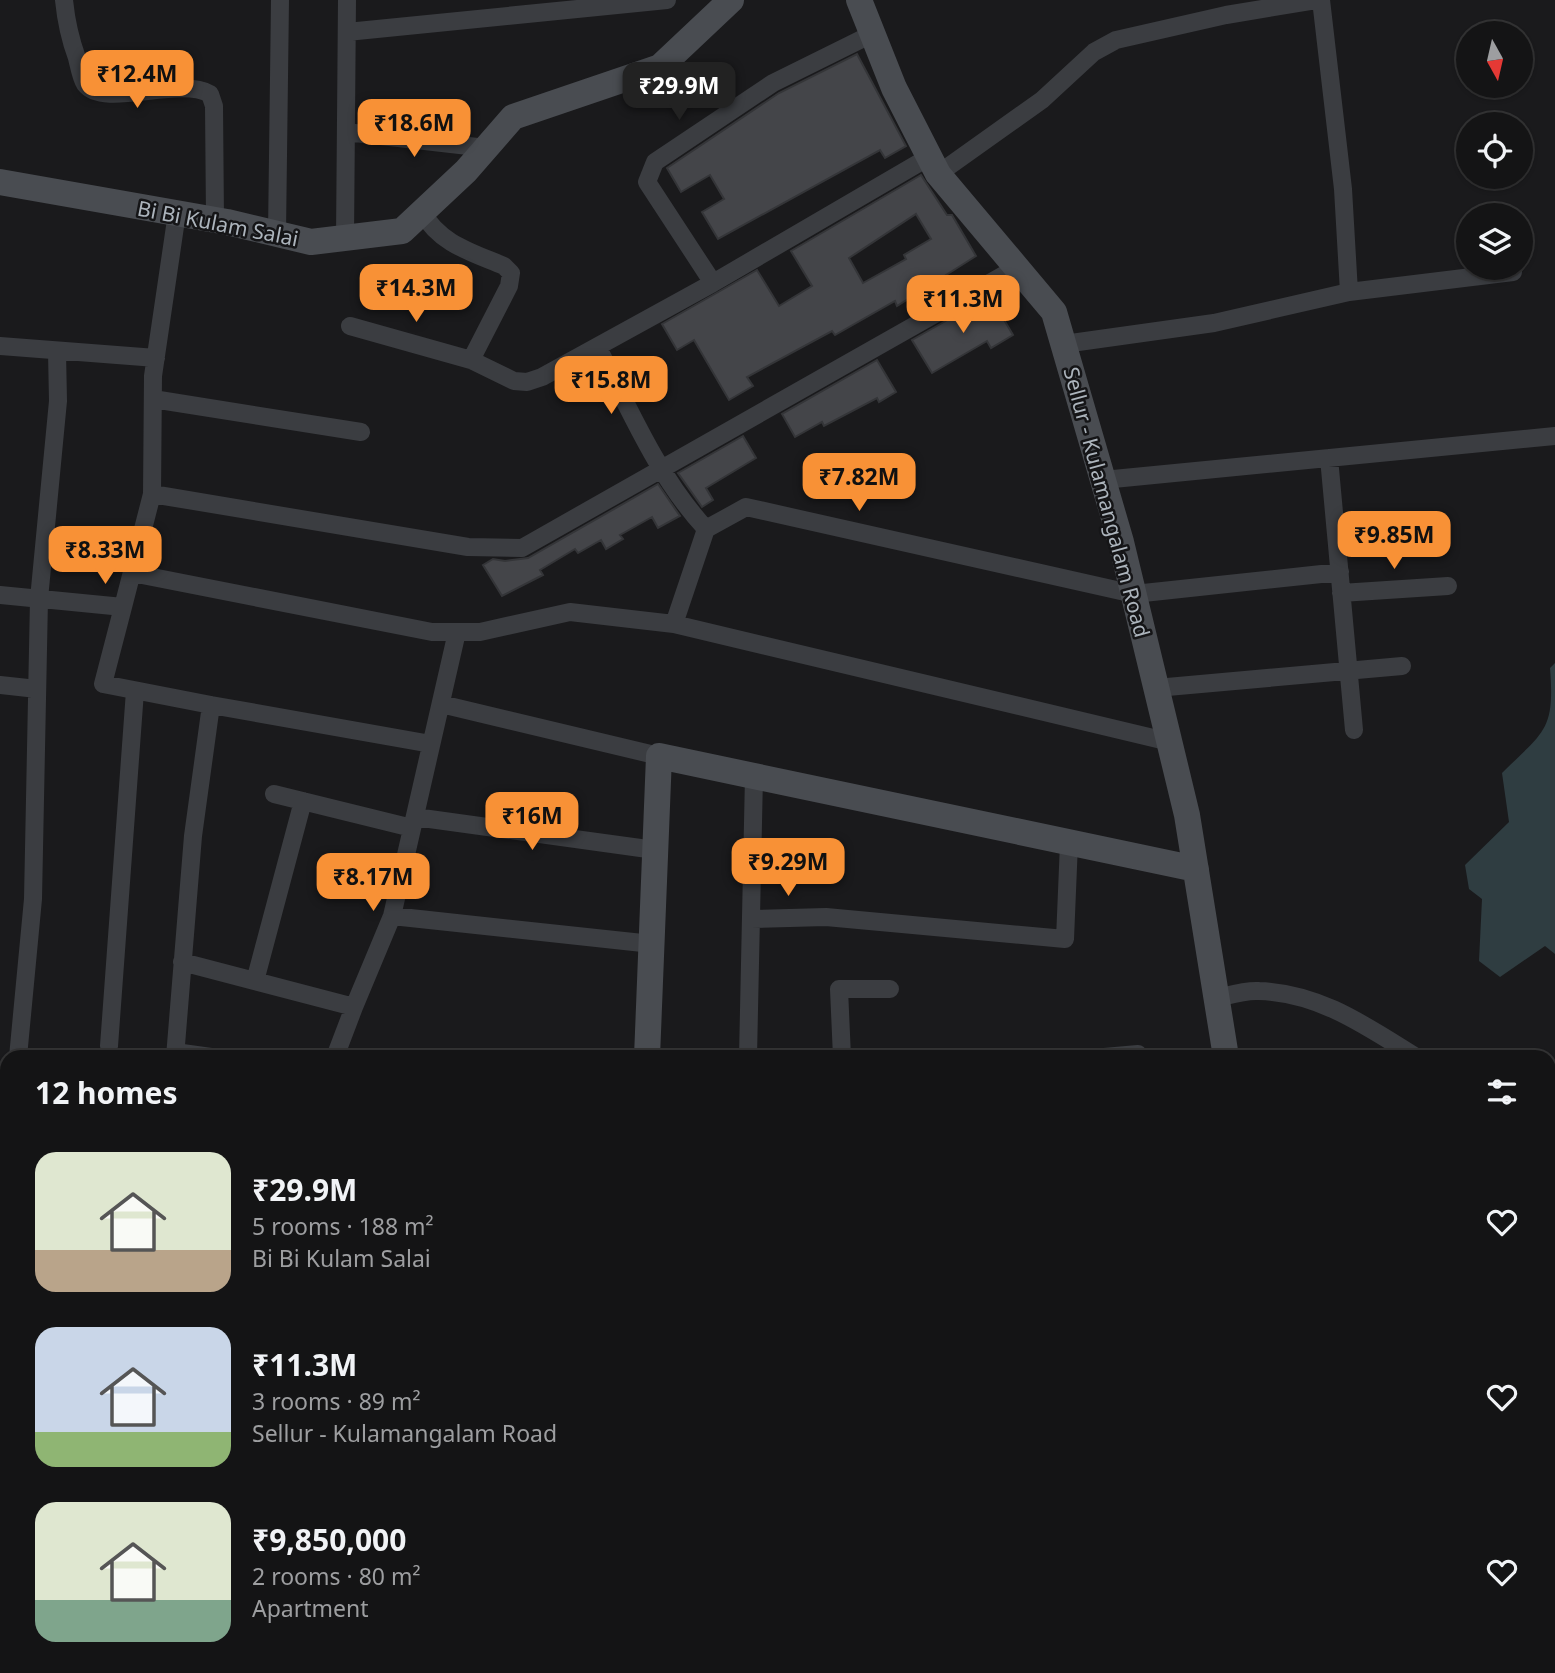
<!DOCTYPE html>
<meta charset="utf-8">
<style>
:root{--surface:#141415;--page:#212122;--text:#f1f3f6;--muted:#9d9ea0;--line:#333334;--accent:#f89136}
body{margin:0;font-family:"Noto Sans",sans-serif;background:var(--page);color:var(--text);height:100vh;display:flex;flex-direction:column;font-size:26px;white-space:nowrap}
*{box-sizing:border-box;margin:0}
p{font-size:23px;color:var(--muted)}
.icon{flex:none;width:38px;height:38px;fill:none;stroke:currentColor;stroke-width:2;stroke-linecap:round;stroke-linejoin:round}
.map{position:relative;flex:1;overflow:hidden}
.drawer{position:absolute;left:0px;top:1050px;width:1556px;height:623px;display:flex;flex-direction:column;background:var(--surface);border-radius:21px 21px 0 0;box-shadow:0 2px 5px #0004,0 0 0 2px var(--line)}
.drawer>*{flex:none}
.needle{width:46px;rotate:172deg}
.controls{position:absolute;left:1456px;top:21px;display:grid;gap:14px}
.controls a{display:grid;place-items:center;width:77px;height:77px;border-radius:50%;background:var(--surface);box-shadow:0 2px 5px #0004,0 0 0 2px var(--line);font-size:35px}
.price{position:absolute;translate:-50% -60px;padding:0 16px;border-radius:14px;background:var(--accent);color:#111;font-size:23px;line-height:46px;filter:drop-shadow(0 2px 4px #0008)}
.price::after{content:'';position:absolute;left:50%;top:42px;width:21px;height:16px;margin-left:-10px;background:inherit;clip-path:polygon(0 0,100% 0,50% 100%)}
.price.active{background:#222;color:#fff}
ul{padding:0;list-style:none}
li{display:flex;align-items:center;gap:21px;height:175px;padding:0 35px}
li span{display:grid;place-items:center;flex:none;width:196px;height:140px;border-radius:21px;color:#555}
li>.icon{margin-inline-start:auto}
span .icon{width:84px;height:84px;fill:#fffc;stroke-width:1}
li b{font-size:30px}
h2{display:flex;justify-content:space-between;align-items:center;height:84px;padding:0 35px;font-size:30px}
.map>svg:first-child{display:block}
.water{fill:#2f3d41}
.building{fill:#444549;stroke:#343538;stroke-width:2;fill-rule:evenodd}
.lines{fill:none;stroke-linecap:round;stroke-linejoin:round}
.street{stroke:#3b3d41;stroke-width:18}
.secondary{stroke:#494c51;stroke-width:26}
.labels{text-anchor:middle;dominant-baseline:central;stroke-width:5;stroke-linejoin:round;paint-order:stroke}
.street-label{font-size:21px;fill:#acb4bc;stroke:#151517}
</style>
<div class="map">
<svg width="1555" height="1673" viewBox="0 0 1555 1673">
<rect width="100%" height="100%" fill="#1a1a1c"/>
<path class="water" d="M 1555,663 L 1555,954 L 1545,946 L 1500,977 L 1479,961 L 1482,899 L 1469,889 L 1465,865 L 1509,822 L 1502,773 C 1544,731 1555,731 1550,668 Z"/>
<path class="building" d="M 857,54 L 906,146 L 885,158 L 880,150 L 718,239 L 702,212 L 724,199 L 710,175 L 681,192 L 667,168 L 779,93 Z
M 921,175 L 947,215 L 952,215 L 976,256 L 897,306 L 895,301 L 835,335 L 832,331 L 747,377 L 753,386 L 729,400 L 694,340 L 677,350 L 662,324 L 757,270 L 779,306 L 812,286 L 791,251 ZM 916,214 L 931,239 L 904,255 L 906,259 L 863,283 L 849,258 Z
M 990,296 L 1013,335 L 991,348 L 987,341 L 932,373 L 912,340 Z
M 877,360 L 896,392 L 879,402 L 877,398 L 824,426 L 822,422 L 795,437 L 782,414 Z
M 743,436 L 756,458 L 706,488 L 713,500 L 702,507 L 678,473 Z
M 658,484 L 680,516 L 658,528 L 652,517 L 620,535 L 623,539 L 606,549 L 601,540 L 578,553 L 575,549 L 540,570 L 543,575 L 502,596 L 483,565 L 493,559 L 505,561 L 528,558 Z"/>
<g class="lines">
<path class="street" d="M 64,0 C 66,20 70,39 77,58 C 79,66 81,78 85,84 C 104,109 179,76 210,94 L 214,106 L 215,219
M 347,32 L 667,0
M 346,132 L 486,148
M 938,174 L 1042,100 L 1094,52 L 1116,40 L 1226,15 L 1316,0
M 422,212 C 440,244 471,252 504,266 L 511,273 L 509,286 L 471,360 L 514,381 L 527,382 L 542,377 L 713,283 L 929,157
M 177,213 L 153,376 L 152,494 L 468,547 L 522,548 L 1016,268
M 277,233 L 280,0
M 345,238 L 347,0
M 713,283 L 647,182 L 655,162 L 773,83 L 872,34
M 1349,292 L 1513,272
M 350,326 L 471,360
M 1064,344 L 1214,323 L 1349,292 L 1343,189 L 1321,0
M 0,346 L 156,358
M 598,348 C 630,410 658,477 706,529
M 153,399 L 361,432
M 1329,458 L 1354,730
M 1103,480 L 1555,436
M 132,573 L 432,632 L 480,632 L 570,612 L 674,624 L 1170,742
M 1341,593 L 1448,586
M 0,595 L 123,607 L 152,494
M 123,607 L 103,684 L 211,705
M 674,624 L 706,529 L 746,507 L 1134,594 L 1340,572
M 457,632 L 392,916 L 652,944
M 0,685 L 37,689
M 1156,688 L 1402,666
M 441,704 L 659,756
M 274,794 L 412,828
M 415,817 L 655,850
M 751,919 L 826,917 L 1065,939 L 1069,843
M 182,962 L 354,1007 L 335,1057
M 255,981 L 303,801
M 1217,998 C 1230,995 1245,990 1259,991 C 1320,993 1366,1026 1416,1057
M 354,1007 L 392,916
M 109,1046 L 135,691
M 175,1052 L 211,1057
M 18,1057 L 33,899 L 39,599 L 58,401 L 57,352
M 175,1057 L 193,836 L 211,705 L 431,744
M 748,1057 L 754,776
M 842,1057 L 839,989 L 890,989
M 1104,1057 L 1138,1054
M 1549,1094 L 1555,1094
M 0,1181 L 7,1147
M 0,1240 L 7,1277
M 1549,1246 L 1555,1246
M 1549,1339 L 1555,1339
M 1549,1539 L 1555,1539
M 0,1548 L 7,1548
M 1549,1618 L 1555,1618
M 0,1624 L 7,1623
M 179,1666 L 181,1673
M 299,1666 L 300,1673
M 409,1666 L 410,1673
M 500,1666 L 501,1673
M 602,1666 L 603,1673
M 687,1666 L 688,1673
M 780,1666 L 780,1673
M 1155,1666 L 1156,1673"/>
<path class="secondary" d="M 859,0 L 894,88 L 938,174 L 1054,312 L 1121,542 L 1187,815 L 1226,1057
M 0,182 L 227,222 L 311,242 L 402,231 L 466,171 L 513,117 L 660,67 L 731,0
M 647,1057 L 659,756 L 1196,869
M 1549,1155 L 1555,1161
M 0,1416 L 7,1416
M 1325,1673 L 1325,1666"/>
</g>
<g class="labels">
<g class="street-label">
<text transform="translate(218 223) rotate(11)">Bi Bi Kulam Salai</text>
<text transform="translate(1107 502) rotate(75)">Sellur - Kulamangalam Road</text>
</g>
</g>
</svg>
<div class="controls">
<a><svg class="needle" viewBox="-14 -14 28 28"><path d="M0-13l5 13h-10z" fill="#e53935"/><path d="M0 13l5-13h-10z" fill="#9d9ea0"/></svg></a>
<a><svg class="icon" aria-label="locate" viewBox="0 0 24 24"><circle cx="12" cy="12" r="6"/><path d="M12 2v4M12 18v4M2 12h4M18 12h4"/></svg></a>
<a><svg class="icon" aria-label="layers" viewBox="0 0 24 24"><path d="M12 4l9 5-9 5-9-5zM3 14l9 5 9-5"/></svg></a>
</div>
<b class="price" style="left:137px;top:110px">₹12.4M</b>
<b class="price active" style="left:679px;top:122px">₹29.9M</b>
<b class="price" style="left:414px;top:159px">₹18.6M</b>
<b class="price" style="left:416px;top:324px">₹14.3M</b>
<b class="price" style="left:963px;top:335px">₹11.3M</b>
<b class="price" style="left:611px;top:416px">₹15.8M</b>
<b class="price" style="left:859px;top:513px">₹7.82M</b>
<b class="price" style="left:1394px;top:571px">₹9.85M</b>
<b class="price" style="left:105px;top:586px">₹8.33M</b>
<b class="price" style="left:532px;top:852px">₹16M</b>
<b class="price" style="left:788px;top:898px">₹9.29M</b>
<b class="price" style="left:373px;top:913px">₹8.17M</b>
<section class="drawer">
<h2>12 homes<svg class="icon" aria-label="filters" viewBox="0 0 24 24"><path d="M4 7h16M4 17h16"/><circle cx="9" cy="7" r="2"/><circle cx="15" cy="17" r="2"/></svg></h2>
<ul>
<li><span style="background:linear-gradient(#dfe7d0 70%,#b9a48a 0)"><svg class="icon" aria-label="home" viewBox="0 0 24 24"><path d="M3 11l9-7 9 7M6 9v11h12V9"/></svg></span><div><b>₹29.9M</b><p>5 rooms · 188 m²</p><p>Bi Bi Kulam Salai</p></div><svg class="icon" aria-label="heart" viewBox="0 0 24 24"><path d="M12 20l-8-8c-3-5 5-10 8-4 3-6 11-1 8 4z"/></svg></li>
<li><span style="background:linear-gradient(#c9d6e8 75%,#8fb573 0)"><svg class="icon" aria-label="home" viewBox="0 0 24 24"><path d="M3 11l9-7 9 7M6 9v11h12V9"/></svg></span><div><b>₹11.3M</b><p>3 rooms · 89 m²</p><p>Sellur - Kulamangalam Road</p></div><svg class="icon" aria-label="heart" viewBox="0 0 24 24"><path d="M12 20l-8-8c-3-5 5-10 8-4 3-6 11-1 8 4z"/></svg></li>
<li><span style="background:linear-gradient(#dfe7d0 70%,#7fa58c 0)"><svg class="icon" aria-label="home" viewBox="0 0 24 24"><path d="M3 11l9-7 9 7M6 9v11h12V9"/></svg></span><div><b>₹9,850,000</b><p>2 rooms · 80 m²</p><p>Apartment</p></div><svg class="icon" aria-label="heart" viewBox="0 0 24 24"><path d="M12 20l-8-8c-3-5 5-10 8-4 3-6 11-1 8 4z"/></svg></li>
</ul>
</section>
</div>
